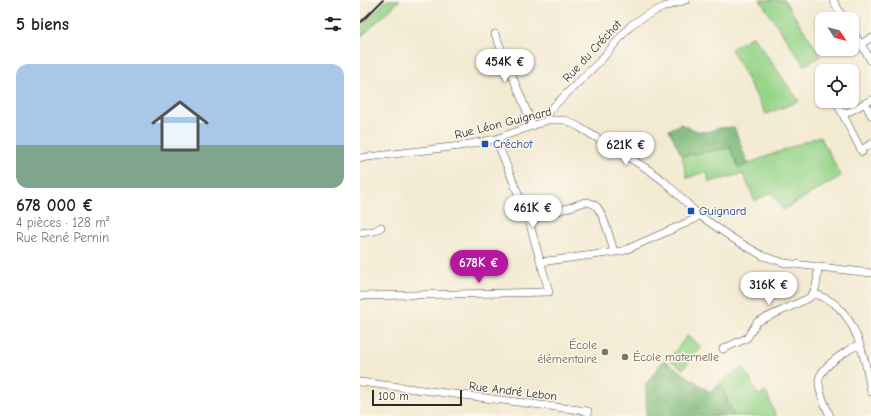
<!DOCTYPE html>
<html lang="fr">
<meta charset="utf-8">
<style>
:root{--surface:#fff;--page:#f2f2f2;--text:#202124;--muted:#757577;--line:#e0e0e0;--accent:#b5179e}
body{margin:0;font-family:"Comic Neue",sans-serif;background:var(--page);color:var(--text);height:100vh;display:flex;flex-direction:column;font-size:15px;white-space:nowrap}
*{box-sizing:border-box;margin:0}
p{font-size:13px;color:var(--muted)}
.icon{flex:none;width:22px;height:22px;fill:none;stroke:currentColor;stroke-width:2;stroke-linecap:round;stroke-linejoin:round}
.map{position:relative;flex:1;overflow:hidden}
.side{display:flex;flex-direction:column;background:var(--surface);width:360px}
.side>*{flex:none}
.needle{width:26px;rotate:126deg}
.buttons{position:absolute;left:455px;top:12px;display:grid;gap:8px}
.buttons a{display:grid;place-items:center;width:44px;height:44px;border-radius:8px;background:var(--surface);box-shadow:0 1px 3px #0004;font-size:20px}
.scale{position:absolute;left:12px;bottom:10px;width:90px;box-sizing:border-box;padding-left:4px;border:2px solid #2b2b2b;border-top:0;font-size:11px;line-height:14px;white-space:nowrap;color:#2b2b2b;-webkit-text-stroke:3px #fbf7ec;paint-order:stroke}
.price{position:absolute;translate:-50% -34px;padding:0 9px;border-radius:14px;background:#fff;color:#222;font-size:13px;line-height:26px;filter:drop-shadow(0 1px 2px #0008)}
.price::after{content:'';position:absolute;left:50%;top:24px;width:12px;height:9px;margin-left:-6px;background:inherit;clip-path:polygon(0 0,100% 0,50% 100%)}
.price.selected{background:var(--accent);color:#fff}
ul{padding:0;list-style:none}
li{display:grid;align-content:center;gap:8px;height:212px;padding:0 16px}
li+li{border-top:1px solid var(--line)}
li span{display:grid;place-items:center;height:124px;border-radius:12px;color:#555}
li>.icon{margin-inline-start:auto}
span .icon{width:72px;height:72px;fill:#fffc;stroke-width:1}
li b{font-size:17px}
h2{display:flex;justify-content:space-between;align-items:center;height:48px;padding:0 16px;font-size:17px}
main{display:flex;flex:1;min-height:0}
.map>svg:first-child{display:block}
.green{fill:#96d489;stroke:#60805a}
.forest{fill:#78b675;stroke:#527050}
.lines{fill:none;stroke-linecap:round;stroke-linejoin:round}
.minor-casing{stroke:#494844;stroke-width:8}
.minor{stroke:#fff;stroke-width:7}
.rail{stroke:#2b2b2b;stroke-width:2}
.transit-dot{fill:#1a4fb4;stroke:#fbf7ec;stroke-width:1.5}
.education-dot{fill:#8d6e63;stroke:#fbf7ec;stroke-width:1.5}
.labels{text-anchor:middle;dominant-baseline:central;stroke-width:3;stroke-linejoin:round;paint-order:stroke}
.street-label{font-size:12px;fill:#2b2b2b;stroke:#fbf7ec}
.transit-label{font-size:12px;fill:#164399;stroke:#fbf7ec;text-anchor:start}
.education-label{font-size:12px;fill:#785e54;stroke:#fbf7ec;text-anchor:end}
</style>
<main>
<section class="side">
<h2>5 biens<svg class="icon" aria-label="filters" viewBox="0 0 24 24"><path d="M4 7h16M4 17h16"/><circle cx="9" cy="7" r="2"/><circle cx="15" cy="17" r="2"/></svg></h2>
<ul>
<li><span style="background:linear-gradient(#a9c7e8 65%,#7fa58c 0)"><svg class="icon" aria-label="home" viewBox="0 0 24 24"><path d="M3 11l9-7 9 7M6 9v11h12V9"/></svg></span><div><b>678 000 €</b><p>4 pièces · 128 m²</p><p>Rue René Pernin</p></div></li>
</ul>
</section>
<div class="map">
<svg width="511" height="416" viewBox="0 0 511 416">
<rect width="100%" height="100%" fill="#fbf7ec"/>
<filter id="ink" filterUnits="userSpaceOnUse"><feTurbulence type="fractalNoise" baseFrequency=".025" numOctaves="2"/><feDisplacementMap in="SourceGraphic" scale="8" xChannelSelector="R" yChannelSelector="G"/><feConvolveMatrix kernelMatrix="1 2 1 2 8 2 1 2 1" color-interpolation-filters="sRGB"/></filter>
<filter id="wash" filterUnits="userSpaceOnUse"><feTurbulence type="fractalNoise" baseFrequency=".012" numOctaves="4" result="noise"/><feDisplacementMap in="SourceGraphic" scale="16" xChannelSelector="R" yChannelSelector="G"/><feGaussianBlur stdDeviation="0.9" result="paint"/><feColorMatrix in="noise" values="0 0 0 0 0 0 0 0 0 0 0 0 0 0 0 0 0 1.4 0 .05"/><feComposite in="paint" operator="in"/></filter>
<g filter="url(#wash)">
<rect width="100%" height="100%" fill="#f3ead2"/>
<path class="green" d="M 27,0 L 40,0 L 0,38 L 0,28 Z
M 400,0 L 424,0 L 461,56 L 444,65 Z
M 393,36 L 439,101 L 406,114 L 371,49 Z
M 460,136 L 481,176 L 423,210 L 412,192 L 395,201 L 383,174 L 349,182 L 347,171 L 327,178 L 322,156 L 370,148 L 379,167 Z
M 327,336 L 341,347 L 323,369 L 309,359 Z
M 384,368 L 398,395 L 406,392 L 416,416 L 374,416 L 360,384 L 372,374 Z"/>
<path class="forest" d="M 320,124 L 337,131 L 346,132 L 360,128 L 374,127 L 388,164 L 379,168 L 370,148 L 322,156 L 309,130 Z
M 304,360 L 350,392 L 360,384 L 374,416 L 286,416 L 286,384 Z"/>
</g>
<g filter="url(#ink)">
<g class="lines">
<g class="minor-casing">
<path id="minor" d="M 473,0 L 484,19
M 492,32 L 501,44
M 135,34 L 173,126
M 511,38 L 501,44 L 511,61
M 476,101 L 502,152
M 505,103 L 511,115
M 483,115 L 511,100
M 188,120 L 187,116 L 191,109 L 241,60 L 271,25 L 285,16 L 304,7 L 326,0
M 136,139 L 169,221 L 225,202 C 230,202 233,203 237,207 C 244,215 251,241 254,252
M 501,150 L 511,144
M 0,158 L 100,146 L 136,139 L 188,120 L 205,120 L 219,127 L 289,170 L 305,182 L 339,215 L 372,238 L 403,256 L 425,263 L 511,273
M 0,233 L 15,231 L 21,227
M 180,262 L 263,251 L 333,220 L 339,215
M 454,293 C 462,297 472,300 478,307 C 498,325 507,366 511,392
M 0,296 L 189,292 L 169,221
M 363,349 L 387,338 L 397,322 L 449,298 C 458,290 457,278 458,267
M 0,382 L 228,411 L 228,416
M 470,416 C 466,406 458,392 459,380 C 460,367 489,349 500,344"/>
</g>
<use href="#minor" class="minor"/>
<path class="rail" d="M 0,23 L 23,0"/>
</g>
</g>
<g class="transit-dot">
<rect x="121" y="140" width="8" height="8" rx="2"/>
<rect x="327" y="207" width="8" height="8" rx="2"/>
</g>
<g class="education-dot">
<circle cx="245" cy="352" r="4"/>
<circle cx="265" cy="357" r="4"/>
</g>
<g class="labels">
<g class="street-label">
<text transform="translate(232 51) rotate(-47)">Rue du Créchot</text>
<text transform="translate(143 123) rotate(-14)">Rue Léon Guignard</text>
<text transform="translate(153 391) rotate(7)">Rue André Lebon</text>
</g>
<g class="transit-label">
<text x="133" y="144">Créchot</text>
<text x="339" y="211">Guignard</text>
</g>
<g class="education-label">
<text x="237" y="345">École<tspan x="237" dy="14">élémentaire</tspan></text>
<text x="273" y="357" text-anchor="start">École maternelle</text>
</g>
</g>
</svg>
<div class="buttons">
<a><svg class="needle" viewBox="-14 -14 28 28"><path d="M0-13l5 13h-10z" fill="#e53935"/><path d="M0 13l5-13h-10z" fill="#757577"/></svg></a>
<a><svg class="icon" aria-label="locate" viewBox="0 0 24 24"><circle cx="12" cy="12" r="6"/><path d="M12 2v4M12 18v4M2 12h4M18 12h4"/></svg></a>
</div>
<div class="scale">100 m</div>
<b class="price" style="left:145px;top:83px">454K €</b>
<b class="price" style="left:266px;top:166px">621K €</b>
<b class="price" style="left:173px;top:229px">461K €</b>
<b class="price selected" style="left:119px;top:284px">678K €</b>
<b class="price" style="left:409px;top:306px">316K €</b>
</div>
</main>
